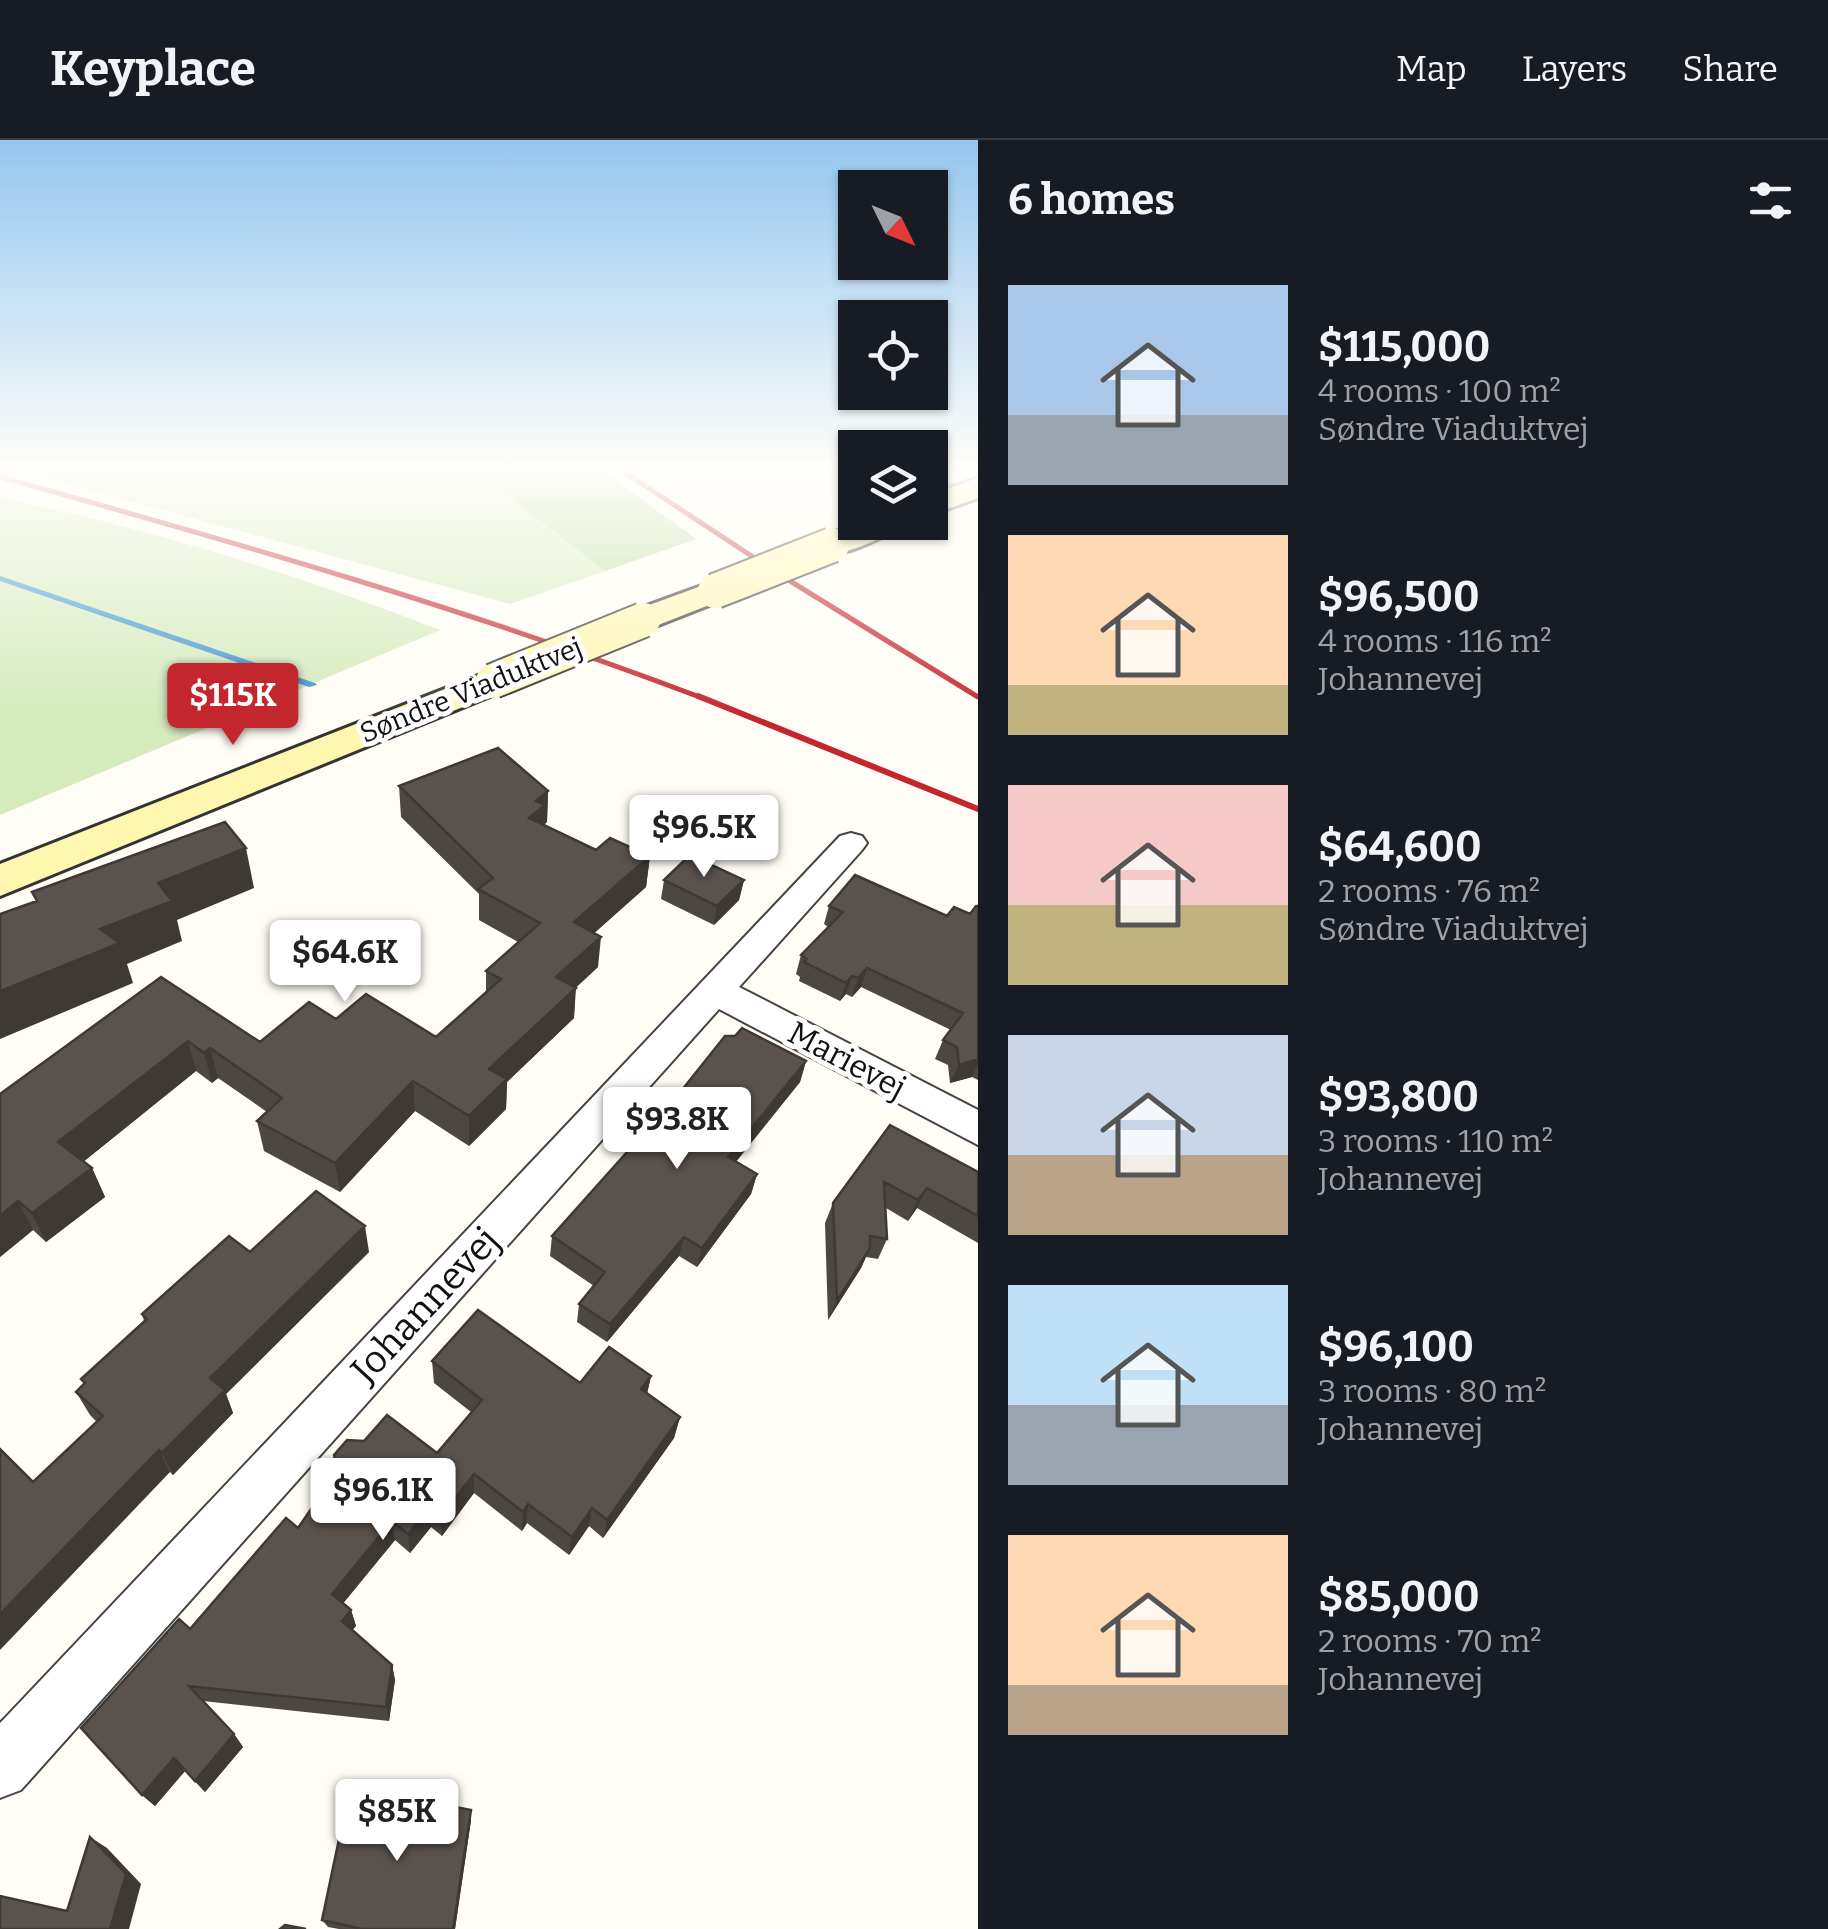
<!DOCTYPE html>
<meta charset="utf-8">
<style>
:root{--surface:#171b24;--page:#242831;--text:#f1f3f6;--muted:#9ea1a6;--line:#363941;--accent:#c4262e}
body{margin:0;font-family:Bitter,serif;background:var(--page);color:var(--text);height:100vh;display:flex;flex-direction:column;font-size:38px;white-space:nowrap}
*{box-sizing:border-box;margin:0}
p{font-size:32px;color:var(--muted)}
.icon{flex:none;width:55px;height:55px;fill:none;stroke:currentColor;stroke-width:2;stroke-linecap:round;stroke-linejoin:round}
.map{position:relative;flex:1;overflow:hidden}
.side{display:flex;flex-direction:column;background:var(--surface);width:850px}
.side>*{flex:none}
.needle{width:65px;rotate:133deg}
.tools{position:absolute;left:838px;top:30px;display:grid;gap:20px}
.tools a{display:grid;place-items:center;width:110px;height:110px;border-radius:0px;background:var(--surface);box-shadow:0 2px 8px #0004;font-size:50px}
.price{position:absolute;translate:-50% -85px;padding:0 22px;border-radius:10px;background:#fff;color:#222;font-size:32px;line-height:65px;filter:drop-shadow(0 2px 5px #0008)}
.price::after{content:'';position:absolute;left:50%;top:60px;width:30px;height:22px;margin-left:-15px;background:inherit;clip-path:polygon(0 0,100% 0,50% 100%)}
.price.on{background:var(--accent);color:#fff}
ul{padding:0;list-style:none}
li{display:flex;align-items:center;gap:30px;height:250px;padding:0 30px}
li span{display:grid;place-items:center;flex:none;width:280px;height:200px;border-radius:0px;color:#555}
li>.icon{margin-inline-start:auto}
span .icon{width:120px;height:120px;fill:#fffc;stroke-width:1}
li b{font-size:42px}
h2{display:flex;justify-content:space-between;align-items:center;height:120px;padding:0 30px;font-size:42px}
header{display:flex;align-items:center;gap:60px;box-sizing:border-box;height:140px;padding:0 50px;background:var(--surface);border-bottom:2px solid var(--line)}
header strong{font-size:48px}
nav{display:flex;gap:55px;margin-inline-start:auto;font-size:35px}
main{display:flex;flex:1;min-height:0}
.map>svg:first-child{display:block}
.green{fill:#d5ebbd}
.forest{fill:#b9dc9c}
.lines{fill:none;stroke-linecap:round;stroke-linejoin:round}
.stream{fill:#3f96cf;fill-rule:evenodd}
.minor-casing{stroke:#444;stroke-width:4}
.secondary-casing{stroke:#333;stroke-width:6}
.minor{fill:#fff;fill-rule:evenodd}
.secondary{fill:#fff6b0;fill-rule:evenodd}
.rail-far1{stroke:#c4262e;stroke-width:5}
.rail{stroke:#c4262e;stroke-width:6}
.secondary-bridge-casing{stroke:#333;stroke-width:38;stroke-linecap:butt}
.secondary-bridge{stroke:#fff6b0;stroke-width:34}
.wall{fill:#4d4742}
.shaded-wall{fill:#3f3936}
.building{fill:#5a524d;stroke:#3f3936;stroke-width:2.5}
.labels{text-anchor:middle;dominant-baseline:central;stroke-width:10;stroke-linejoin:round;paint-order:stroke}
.far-street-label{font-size:28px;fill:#111;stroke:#fff}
.street-label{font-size:32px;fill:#111;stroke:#fff}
.near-street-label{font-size:38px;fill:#111;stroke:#fff}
</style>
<header>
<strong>Keyplace</strong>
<nav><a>Map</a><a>Layers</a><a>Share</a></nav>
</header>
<main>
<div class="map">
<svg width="978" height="1789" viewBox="0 0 978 1789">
<rect width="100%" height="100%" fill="#fffdf5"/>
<path class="green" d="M 0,326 L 469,326 L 605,431 L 510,464 Z
M 0,358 C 150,388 298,435 440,490 L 0,675 Z"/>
<path class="forest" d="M 469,326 L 596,326 L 696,399 L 605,431 Z"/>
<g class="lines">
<path class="stream" d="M 0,436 L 315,543 L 317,545 L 309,547 L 0,441 Z"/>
<g class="minor-casing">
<path id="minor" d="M 851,693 L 862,696 L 867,703 L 862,710 L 739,847 L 978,970 L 978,1005 L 719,869 L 21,1650 L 0,1658 L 0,1583 L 4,1579 L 840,696 Z"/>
</g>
<g class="secondary-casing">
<path id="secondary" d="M 978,338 L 978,358 L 930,375 L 930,355 Z
M 859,382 L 904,382 L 899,389 C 876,399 846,418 820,412 L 816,405 L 820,398 Z
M 715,441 L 727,444 L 732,451 L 727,458 L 643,491 L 630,488 L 625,480 L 630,472 Z
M 493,530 L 507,533 L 512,541 L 507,549 L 0,756 L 0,724 Z"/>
</g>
<use href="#minor" class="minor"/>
<use href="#secondary" class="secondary"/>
<path class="rail-far1" d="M 615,326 L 782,436 L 978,557
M 0,337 C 238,403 474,471 705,559"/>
<path class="rail" d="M 698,556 L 978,669"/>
<g class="secondary-bridge-casing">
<path id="secondary-bridge" d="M 715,451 L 832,405
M 493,541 L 643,480"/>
</g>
<use href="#secondary-bridge" class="secondary-bridge"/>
</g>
<path class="wall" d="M 399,646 L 548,651 L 547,682 L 544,685 L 596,710 L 650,716 L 646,747 L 594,793 L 598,827 L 575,848 L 574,878 L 507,942 L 506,969 L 469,1006 L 415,971 L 340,1052 L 264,1011 L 257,981 L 267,972 L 218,938 L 212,943 L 196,931 L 84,1021 L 92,1028 L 105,1057 L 46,1102 L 33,1090 L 0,1117 L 0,954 L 161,837 L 260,902 L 336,879 L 436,897 L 486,852 L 486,831 L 518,802 L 479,780 L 479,754 L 401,677 Z
M 664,740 L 744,740 L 739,760 L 714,785 L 661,759 Z
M 829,766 L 947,776 L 970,774 L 978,766 L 978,940 L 972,937 L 950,943 L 948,925 L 935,919 L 943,900 L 951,890 L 861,847 L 852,857 L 846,854 L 840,861 L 799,841 L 800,837 L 796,834 L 801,815 L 828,787 L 824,784 Z
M 806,921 L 800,942 L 736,1022 L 757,1034 L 751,1054 L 697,1127 L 679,1116 L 607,1202 L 577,1182 L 579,1164 L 594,1146 L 550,1116 L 552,1096 Z
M 890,985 L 978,1032 L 978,1103 L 917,1068 L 908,1081 L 886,1068 L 887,1099 L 878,1119 L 866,1117 L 861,1128 L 828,1180 L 825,1083 L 833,1063 Z
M 250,1112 L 369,1112 L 226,1254 L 233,1273 L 173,1335 L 170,1332 L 33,1342 L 97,1282 L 90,1275 L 76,1252 L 84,1244 L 81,1239 L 144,1181 L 142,1174 Z
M 432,1221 L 580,1243 L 651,1236 L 647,1254 L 680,1277 L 674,1298 L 603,1398 L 589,1386 L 569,1415 L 527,1383 L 522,1391 L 474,1353 L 442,1396 L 431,1387 L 410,1413 L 395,1400 L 343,1463 L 351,1470 L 356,1486 L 352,1490 L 392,1525 L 395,1540 L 389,1581 L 203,1561 L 234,1594 L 243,1607 L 205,1652 L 185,1631 L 155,1666 L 142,1655 L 190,1489 L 298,1388 L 437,1313 L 471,1272 L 434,1243 Z
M 471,1680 L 455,1789 L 339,1789 L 328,1787 L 322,1780 Z"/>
<path class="shaded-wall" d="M 548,651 L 547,682 L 544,684 L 544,696 L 529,678 L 536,661 Z
M 246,708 L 254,748 L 177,780 L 182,801 L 127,824 L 133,843 L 0,899 L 0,851 L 100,789 L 158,743 Z
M 650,716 L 646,747 L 572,813 L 574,782 Z
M 744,740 L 739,760 L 714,785 L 717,766 Z
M 601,797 L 598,827 L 554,868 L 556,837 Z
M 867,828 L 861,847 L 852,857 L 858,838 Z
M 852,836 L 846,854 L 840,861 L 846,843 Z
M 576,848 L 574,878 L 507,942 L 506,969 L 469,1006 L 469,976 L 489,929 Z
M 188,901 L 196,931 L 72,1031 L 58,1002 Z
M 210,908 L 218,938 L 212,943 L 204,913 Z
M 978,919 L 978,924 L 972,937 L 950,943 L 959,925 Z
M 806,921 L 800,942 L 723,1037 L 728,1017 Z
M 413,941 L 415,971 L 340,1052 L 335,1023 Z
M 92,1028 L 105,1057 L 46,1102 L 32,1073 Z
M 757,1034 L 751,1054 L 697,1127 L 702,1108 Z
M 927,1048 L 917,1068 L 908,1081 L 918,1060 Z
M 18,1061 L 33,1090 L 0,1117 L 0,1076 Z
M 365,1086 L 369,1112 L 226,1254 L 233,1273 L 173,1335 L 162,1313 L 210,1238 Z
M 684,1097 L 679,1116 L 607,1202 L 610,1184 Z
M 870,1108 L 861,1128 L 828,1180 L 837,1161 Z
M 651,1236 L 646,1258 L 641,1249 Z
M 680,1277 L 674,1298 L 603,1398 L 607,1380 Z
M 159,1310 L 170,1332 L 0,1510 L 0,1474 Z
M 474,1334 L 474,1353 L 442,1396 L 440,1377 Z
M 528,1364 L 527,1383 L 522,1391 L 523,1372 Z
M 429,1368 L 431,1387 L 410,1413 L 408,1394 Z
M 592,1368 L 589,1386 L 569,1415 L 572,1397 Z
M 392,1381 L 395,1400 L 337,1471 L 332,1454 Z
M 351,1470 L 356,1486 L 347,1497 L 342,1481 Z
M 392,1525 L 395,1540 L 389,1581 L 386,1567 Z
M 234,1594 L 243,1607 L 205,1652 L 195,1641 Z
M 174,1618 L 185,1631 L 155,1666 L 142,1655 Z
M 471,1670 L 471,1680 L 455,1789 L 453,1789 Z
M 90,1697 L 107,1708 L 141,1744 L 129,1789 L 110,1789 Z"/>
<path class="building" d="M 498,608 L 548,651 L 536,661 L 545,665 L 529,678 L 596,710 L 610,698 L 650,716 L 574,782 L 601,797 L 556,837 L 576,848 L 489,929 L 507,939 L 469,976 L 413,941 L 335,1023 L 257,981 L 282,958 L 210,908 L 204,913 L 188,901 L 58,1002 L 92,1028 L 32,1073 L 18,1061 L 0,1076 L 0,954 L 161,837 L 260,902 L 309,862 L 336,879 L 366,854 L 436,897 L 501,839 L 486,831 L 540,783 L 478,749 L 493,738 L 399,646 Z
M 225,682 L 246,708 L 158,743 L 172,761 L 100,789 L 120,803 L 0,851 L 0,774 L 37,761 L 32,752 Z
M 690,715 L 744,740 L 717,766 L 664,740 Z
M 855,735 L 947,776 L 954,767 L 970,774 L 976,766 L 978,766 L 978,919 L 959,925 L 957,907 L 943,900 L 963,873 L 867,828 L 858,838 L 852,836 L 846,843 L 804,822 L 807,819 L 801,815 L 843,772 L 829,766 Z
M 742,888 L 806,921 L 728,1017 L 757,1034 L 702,1108 L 684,1097 L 610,1184 L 579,1164 L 605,1132 L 552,1096 L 678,955 L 725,896 L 735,896 Z
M 890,985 L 978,1032 L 978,1076 L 927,1048 L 918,1060 L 884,1042 L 887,1099 L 870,1096 L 870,1108 L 837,1161 L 833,1063 Z
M 316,1051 L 365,1086 L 210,1238 L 225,1250 L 162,1313 L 159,1310 L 0,1474 L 0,1309 L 33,1342 L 103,1276 L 76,1252 L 85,1243 L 81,1239 L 147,1179 L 142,1174 L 229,1096 L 250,1112 Z
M 478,1170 L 580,1243 L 609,1207 L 651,1236 L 641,1249 L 680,1277 L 607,1380 L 592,1368 L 572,1397 L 528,1364 L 523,1372 L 474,1334 L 440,1377 L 429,1368 L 408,1394 L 392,1381 L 332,1454 L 351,1470 L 342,1481 L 392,1525 L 386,1567 L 189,1546 L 234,1594 L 195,1641 L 174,1618 L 142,1655 L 81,1588 L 179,1479 L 190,1489 L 286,1378 L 298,1388 L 338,1330 L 334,1315 L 347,1300 L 364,1301 L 387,1275 L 437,1313 L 482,1260 L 432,1221 Z
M 350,1647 L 471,1670 L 453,1789 L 362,1789 L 322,1780 Z
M 90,1697 L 126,1734 L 110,1789 L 0,1789 L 0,1756 L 67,1771 Z
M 285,1785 L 306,1789 L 280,1789 Z"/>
<linearGradient id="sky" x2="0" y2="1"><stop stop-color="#95c6ee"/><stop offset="0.57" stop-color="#fffefa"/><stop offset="1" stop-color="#fffefa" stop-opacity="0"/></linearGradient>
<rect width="978" height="576" fill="url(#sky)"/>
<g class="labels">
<g class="far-street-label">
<text transform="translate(471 550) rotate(-22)">Søndre Viaduktvej</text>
</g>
<g class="street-label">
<text transform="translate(847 920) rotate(28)">Marievej</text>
</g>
<g class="near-street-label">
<text transform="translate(425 1165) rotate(-47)">Johannevej</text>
</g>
</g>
</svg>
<div class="tools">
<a><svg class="needle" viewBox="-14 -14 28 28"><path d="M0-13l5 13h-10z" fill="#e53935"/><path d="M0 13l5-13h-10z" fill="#9ea1a6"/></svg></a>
<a><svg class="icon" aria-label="locate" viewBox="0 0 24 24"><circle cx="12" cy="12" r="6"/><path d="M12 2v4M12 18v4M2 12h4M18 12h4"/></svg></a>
<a><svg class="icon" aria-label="layers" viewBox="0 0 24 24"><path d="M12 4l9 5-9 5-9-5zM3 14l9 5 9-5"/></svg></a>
</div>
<b class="price on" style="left:233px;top:608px">$115K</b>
<b class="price" style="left:704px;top:740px">$96.5K</b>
<b class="price" style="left:345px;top:865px">$64.6K</b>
<b class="price" style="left:677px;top:1032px">$93.8K</b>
<b class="price" style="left:383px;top:1403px">$96.1K</b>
<b class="price" style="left:397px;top:1724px">$85K</b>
</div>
<section class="side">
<h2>6 homes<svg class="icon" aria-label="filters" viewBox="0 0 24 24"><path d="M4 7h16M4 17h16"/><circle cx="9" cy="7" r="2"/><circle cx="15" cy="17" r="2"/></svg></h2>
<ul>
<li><span style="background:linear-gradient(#a9c7e8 65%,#9aa5b1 0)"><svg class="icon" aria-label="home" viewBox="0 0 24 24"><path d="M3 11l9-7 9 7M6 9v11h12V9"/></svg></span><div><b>$115,000</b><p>4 rooms · 100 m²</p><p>Søndre Viaduktvej</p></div></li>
<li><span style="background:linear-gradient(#ffd9b3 75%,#c2b280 0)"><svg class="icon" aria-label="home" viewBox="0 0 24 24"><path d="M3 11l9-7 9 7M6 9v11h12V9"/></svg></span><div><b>$96,500</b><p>4 rooms · 116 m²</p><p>Johannevej</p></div></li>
<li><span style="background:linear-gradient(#f6c9c9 60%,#c2b280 0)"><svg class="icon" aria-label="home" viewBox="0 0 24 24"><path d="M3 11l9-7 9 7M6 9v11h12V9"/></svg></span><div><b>$64,600</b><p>2 rooms · 76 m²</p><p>Søndre Viaduktvej</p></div></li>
<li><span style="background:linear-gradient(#c9d6e8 60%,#b9a48a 0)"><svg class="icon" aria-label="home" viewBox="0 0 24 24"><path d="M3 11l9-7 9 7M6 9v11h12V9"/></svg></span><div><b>$93,800</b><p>3 rooms · 110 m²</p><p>Johannevej</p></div></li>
<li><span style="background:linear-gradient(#bfe0f5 60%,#9aa5b1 0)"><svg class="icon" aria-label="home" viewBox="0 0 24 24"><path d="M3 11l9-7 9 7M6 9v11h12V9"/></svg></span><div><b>$96,100</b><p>3 rooms · 80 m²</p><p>Johannevej</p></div></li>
<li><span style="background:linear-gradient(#ffd9b3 75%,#b9a48a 0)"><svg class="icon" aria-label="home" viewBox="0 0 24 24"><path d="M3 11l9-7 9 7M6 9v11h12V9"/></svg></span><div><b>$85,000</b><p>2 rooms · 70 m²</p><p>Johannevej</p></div></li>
</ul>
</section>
</main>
